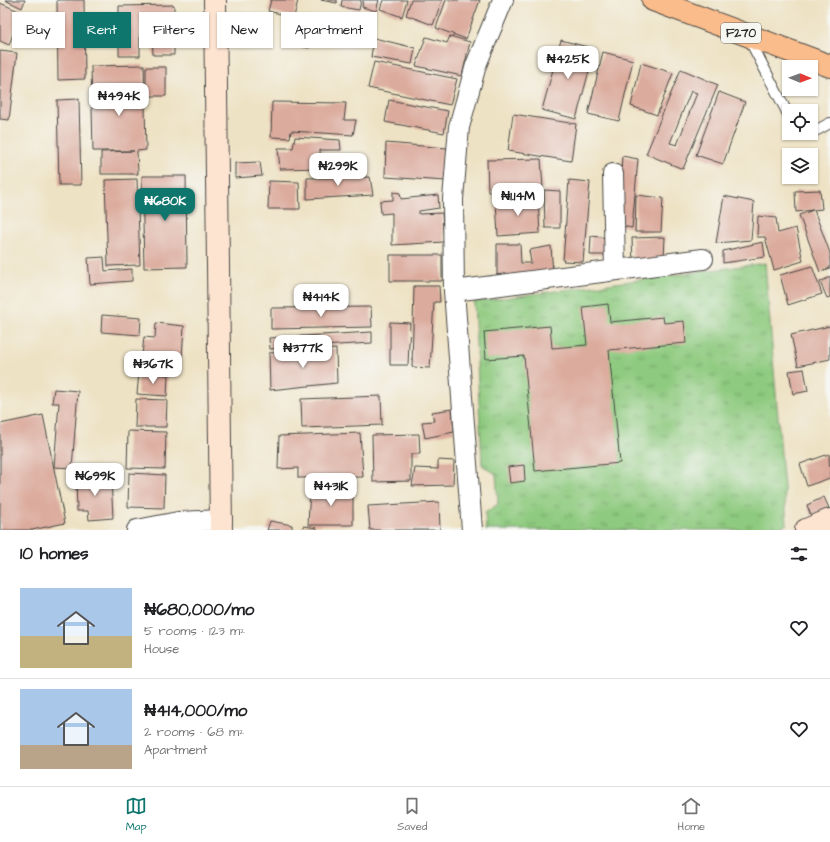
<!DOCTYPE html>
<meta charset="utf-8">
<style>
:root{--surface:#fff;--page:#f6f6f6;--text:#202124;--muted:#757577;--line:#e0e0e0;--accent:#0f766e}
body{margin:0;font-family:"Architects Daughter",sans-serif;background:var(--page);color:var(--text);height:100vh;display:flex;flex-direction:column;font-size:15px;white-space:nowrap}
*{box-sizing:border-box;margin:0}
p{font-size:13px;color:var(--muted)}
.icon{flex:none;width:22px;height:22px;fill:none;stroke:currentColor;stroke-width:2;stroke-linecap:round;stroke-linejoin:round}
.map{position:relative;height:530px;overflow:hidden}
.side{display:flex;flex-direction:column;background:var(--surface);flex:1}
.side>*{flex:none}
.top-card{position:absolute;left:12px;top:12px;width:400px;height:36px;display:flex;gap:8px}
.needle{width:26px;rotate:91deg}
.controls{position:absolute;left:782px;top:60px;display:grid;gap:8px}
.controls a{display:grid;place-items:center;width:36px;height:36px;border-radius:0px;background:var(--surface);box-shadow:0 1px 3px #0004;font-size:20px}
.price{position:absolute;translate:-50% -34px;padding:0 9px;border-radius:8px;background:#fff;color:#222;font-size:13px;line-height:26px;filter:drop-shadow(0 1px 2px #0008)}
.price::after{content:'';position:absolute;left:50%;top:24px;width:12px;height:9px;margin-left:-6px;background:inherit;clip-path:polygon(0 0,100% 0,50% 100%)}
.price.active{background:var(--accent);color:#fff}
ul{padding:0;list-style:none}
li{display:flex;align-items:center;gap:12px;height:100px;padding:0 20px}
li+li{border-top:1px solid var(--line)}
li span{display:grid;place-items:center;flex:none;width:112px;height:80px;border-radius:0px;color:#555}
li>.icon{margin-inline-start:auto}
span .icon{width:48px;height:48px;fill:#fffc;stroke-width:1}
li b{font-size:17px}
h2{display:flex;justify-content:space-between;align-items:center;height:48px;padding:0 20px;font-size:17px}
.pill{padding:0 14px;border-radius:0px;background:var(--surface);box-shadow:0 1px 3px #0004;font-size:14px;line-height:36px}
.pill.active{background:var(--accent);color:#fff}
.dock{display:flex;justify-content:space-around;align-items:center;height:56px;border-top:1px solid var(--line);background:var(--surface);font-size:11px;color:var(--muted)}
.dock a{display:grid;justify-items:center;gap:2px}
.dock .active{color:var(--accent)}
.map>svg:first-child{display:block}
.grass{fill:url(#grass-tufts);stroke:#5c7a55}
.building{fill:#dbab9d;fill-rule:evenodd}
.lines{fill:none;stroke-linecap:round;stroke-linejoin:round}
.lane-casing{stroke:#484642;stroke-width:12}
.street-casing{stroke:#484642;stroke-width:22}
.secondary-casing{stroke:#484642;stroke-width:24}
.primary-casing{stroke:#484642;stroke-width:24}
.lane{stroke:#fff;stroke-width:10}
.street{stroke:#fff;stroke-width:20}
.secondary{stroke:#fde4d1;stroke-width:22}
.primary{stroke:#fabc8b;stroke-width:22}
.labels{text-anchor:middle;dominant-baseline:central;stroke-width:3;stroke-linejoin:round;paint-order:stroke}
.shield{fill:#f6f6f2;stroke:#686867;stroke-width:1}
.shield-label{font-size:12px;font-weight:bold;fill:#2b2b2b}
</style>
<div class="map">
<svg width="830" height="530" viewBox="0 0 830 530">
<defs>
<pattern id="grass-tufts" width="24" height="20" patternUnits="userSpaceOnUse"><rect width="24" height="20" fill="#8eca7f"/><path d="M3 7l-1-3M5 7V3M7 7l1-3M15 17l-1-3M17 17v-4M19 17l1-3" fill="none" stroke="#74a468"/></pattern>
</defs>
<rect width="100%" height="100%" fill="#f6f6f2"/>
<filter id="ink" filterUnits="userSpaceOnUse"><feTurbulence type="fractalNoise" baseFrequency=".025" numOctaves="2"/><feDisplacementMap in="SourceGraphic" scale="8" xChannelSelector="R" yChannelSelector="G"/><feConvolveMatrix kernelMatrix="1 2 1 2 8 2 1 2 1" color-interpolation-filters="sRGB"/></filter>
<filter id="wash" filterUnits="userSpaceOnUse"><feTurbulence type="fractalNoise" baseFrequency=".012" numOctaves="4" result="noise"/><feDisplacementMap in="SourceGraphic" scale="16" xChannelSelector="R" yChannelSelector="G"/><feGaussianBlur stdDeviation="0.9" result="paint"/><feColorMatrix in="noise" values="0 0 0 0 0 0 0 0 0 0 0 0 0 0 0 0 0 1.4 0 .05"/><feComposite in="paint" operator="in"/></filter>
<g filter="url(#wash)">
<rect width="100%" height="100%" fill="#eee2c4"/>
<path class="grass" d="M 765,263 L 787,524 L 774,530 L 486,530 L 485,513 L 498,504 L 496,474 L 482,465 L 474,302 Z"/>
<g id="blocks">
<path class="building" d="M 5,0 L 25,0 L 22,8 Z
M 57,0 L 84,0 L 85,79 L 58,80 Z
M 271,0 L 298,0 L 294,17 L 268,11 Z
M 321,0 L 337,0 L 337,3 Z
M 342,0 L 361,0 L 359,10 L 341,7 Z
M 363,0 L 379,0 L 376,11 L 362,7 Z
M 383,0 L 407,0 L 402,17 L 380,9 Z
M 411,0 L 442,0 L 433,25 L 406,15 Z
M 446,0 L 480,0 L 466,39 L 436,28 Z
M 0,3 L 21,12 L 9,45 L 0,41 Z
M 174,5 L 174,55 L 153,55 L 152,32 L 140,32 L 140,56 L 119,56 L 119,6 Z
M 288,24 L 312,30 L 309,48 L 284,43 Z
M 450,36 L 470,42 L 462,76 L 416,66 L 426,37 L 447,43 Z
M 374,38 L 415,48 L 412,64 L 371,57 Z
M 561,40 L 595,49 L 576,119 L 542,110 Z
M 0,51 L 17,53 L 9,120 L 0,119 Z
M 603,52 L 633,60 L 619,121 L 588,114 Z
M 374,62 L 457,79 L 450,105 L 368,88 Z
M 641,63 L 673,73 L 657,115 L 631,106 Z
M 144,65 L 146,150 L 137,151 L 138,174 L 101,174 L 101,152 L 134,151 L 93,151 L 91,66 Z
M 146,67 L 166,67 L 166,96 L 146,96 Z
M 681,69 L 718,85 L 683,169 L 646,154 ZM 691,91 L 697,93 L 677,145 L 670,143 Z
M 719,92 L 745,102 L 723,164 L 696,155 Z
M 79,99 L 81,185 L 59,185 L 57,100 Z
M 389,100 L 448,111 L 444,133 L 385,122 Z
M 272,102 L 346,103 L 344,120 L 356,120 L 353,135 L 291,131 L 290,138 L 271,137 Z
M 513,114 L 576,124 L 571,161 L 508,151 Z
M 295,137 L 340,140 L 341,150 L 320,150 L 321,168 L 280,169 L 278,148 L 293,148 Z
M 386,143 L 447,148 L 446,181 L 385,177 Z
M 622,156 L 638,159 L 632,228 L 618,225 Z
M 541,159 L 543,188 L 488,192 L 487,160 Z
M 260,162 L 262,176 L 235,178 L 235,163 Z
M 142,176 L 186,176 L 187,267 L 144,268 Z
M 370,177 L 373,195 L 307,199 L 307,178 Z
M 137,179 L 140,265 L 108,266 L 105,180 Z
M 569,180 L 590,182 L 583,262 L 563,261 Z
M 269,181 L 299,182 L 300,209 L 268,209 Z
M 544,190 L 560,191 L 560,228 L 545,228 Z
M 820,190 L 822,209 L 814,210 L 830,253 L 830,268 L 820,272 L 799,215 L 813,210 L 796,212 L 795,191 Z
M 393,192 L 400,193 L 401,199 L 438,195 L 439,208 L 419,211 L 419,214 L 442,213 L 444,242 L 392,245 L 392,213 L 381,214 L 380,201 L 393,200 Z
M 636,195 L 663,198 L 661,232 L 635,232 Z
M 724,196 L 754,202 L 751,240 L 716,243 Z
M 538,199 L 540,233 L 498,236 L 496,201 Z
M 758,216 L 776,218 L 778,233 L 796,228 L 803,261 L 774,270 L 765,237 L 757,237 Z
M 591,236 L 610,238 L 610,255 L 590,255 Z
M 665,237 L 664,258 L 633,263 L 632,238 Z
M 763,242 L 765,257 L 723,263 L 723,251 Z
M 497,244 L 520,244 L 521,263 L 531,263 L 529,250 L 551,246 L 553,274 L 497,280 Z
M 390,255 L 442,255 L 442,281 L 390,281 Z
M 104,257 L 105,271 L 132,269 L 132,281 L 90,284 L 88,258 Z
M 812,266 L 822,294 L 788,305 L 780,275 Z
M 830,277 L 830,297 L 827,298 L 820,282 Z
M 414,286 L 439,286 L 440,302 L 434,302 L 430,368 L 412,367 Z
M 608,304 L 610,322 L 663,317 L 664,323 L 684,321 L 686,343 L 609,350 L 620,463 L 535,471 L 524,356 L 486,359 L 484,332 L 550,326 L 552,348 L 587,345 L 583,307 Z
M 371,307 L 372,327 L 271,329 L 271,308 Z
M 102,315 L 141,318 L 140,335 L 101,332 Z
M 390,322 L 410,323 L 408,365 L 390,365 Z
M 156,323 L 184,326 L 182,358 L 142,355 L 144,337 L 155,338 Z
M 830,326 L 830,359 L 798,366 L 791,335 Z
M 372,332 L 372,343 L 270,349 L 269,338 Z
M 336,349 L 337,383 L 270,390 L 269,353 Z
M 804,369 L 808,391 L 793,394 L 789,371 Z
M 139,373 L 168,375 L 167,396 L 137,394 Z
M 54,389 L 78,391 L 72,468 L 54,467 L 59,403 L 52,403 Z
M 381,396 L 382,425 L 302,428 L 301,399 Z
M 136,399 L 167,400 L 166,427 L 135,427 Z
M 452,409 L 454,432 L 425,438 L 422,422 L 434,421 L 432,412 Z
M 43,415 L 65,523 L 32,530 L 0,530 L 0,424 Z
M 128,431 L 166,432 L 165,469 L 127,468 Z
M 360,433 L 363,477 L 298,478 L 298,468 L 278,469 L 279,436 Z
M 419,434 L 420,454 L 411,454 L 411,481 L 373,482 L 372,435 Z
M 829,454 L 830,478 L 807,486 L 800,464 Z
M 438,460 L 454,461 L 453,485 L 412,486 L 415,468 L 438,469 Z
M 524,465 L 525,481 L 510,483 L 508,467 Z
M 129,473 L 165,475 L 164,508 L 128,507 Z
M 111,477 L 113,518 L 89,520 L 88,511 L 77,511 L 76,479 Z
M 310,489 L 353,490 L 353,525 L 308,525 Z
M 824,497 L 829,508 L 811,516 L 807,505 Z
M 439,502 L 440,530 L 370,530 L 368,506 Z
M 270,521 L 292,525 L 292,530 L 267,530 Z
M 303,526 L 317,528 L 317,530 L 302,530 Z"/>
</g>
</g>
<g filter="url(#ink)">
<use href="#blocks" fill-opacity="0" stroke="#484642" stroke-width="1"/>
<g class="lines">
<g class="lane-casing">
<path id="lane" d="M 748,37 L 789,116
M 811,130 L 817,130 L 830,123"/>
</g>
<g class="street-casing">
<path id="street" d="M 613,174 L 615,270
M 454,291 L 703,259
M 137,530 L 178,522 L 222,520
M 472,530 L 454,291 L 453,199 L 459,127 L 476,65 L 503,0"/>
</g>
<g class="secondary-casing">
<path id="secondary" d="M 215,0 L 221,530
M 806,530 L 830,520"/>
</g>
<g class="primary-casing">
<path id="primary" d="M 653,0 L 830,66"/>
</g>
<use href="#lane" class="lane"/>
<use href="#street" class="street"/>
<use href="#secondary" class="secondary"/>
<use href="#primary" class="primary"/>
</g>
</g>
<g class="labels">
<rect class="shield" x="721" y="23" width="40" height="20" rx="3"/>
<g class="shield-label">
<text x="741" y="33">F270</text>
</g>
</g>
</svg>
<div class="controls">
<a><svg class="needle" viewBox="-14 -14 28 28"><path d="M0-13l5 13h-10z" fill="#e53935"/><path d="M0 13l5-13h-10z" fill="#757577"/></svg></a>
<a><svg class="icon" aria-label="locate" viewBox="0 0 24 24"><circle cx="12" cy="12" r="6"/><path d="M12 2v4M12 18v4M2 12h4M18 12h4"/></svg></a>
<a><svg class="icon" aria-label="layers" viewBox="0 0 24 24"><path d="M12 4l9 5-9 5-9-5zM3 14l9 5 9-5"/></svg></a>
</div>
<b class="price" style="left:568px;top:80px">₦425K</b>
<b class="price" style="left:119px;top:117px">₦494K</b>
<b class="price" style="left:338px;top:187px">₦299K</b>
<b class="price" style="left:518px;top:217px">₦1.14M</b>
<b class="price active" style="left:165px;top:222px">₦680K</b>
<b class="price" style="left:321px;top:318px">₦414K</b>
<b class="price" style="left:303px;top:369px">₦377K</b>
<b class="price" style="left:153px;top:385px">₦367K</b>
<b class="price" style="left:95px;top:497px">₦699K</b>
<b class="price" style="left:331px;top:507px">₦431K</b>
<div class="top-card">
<a class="pill">Buy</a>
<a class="pill active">Rent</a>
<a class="pill">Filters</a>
<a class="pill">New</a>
<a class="pill">Apartment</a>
</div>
</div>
<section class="side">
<h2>10 homes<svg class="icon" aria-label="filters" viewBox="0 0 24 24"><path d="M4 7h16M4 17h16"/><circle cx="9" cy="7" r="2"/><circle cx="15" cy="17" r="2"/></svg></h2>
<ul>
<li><span style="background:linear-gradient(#a9c7e8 60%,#c2b280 0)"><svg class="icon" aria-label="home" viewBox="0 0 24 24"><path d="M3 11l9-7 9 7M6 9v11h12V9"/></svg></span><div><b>₦680,000/mo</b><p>5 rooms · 123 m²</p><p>House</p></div><svg class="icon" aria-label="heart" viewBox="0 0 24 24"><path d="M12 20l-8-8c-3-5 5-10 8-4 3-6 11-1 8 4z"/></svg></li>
<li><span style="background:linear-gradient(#a9c7e8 70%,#b9a48a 0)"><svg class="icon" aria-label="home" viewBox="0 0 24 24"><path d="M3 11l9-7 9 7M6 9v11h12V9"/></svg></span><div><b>₦414,000/mo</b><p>2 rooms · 68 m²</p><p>Apartment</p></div><svg class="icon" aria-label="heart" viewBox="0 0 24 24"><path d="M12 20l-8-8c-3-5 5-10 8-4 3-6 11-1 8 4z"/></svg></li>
</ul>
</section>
<nav class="dock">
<a class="active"><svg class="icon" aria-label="map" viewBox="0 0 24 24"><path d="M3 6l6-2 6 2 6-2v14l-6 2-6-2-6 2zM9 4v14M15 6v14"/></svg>Map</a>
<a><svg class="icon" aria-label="saved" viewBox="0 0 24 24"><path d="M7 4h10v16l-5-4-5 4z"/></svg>Saved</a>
<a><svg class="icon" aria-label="home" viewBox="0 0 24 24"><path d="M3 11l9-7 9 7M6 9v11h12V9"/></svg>Home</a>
</nav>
